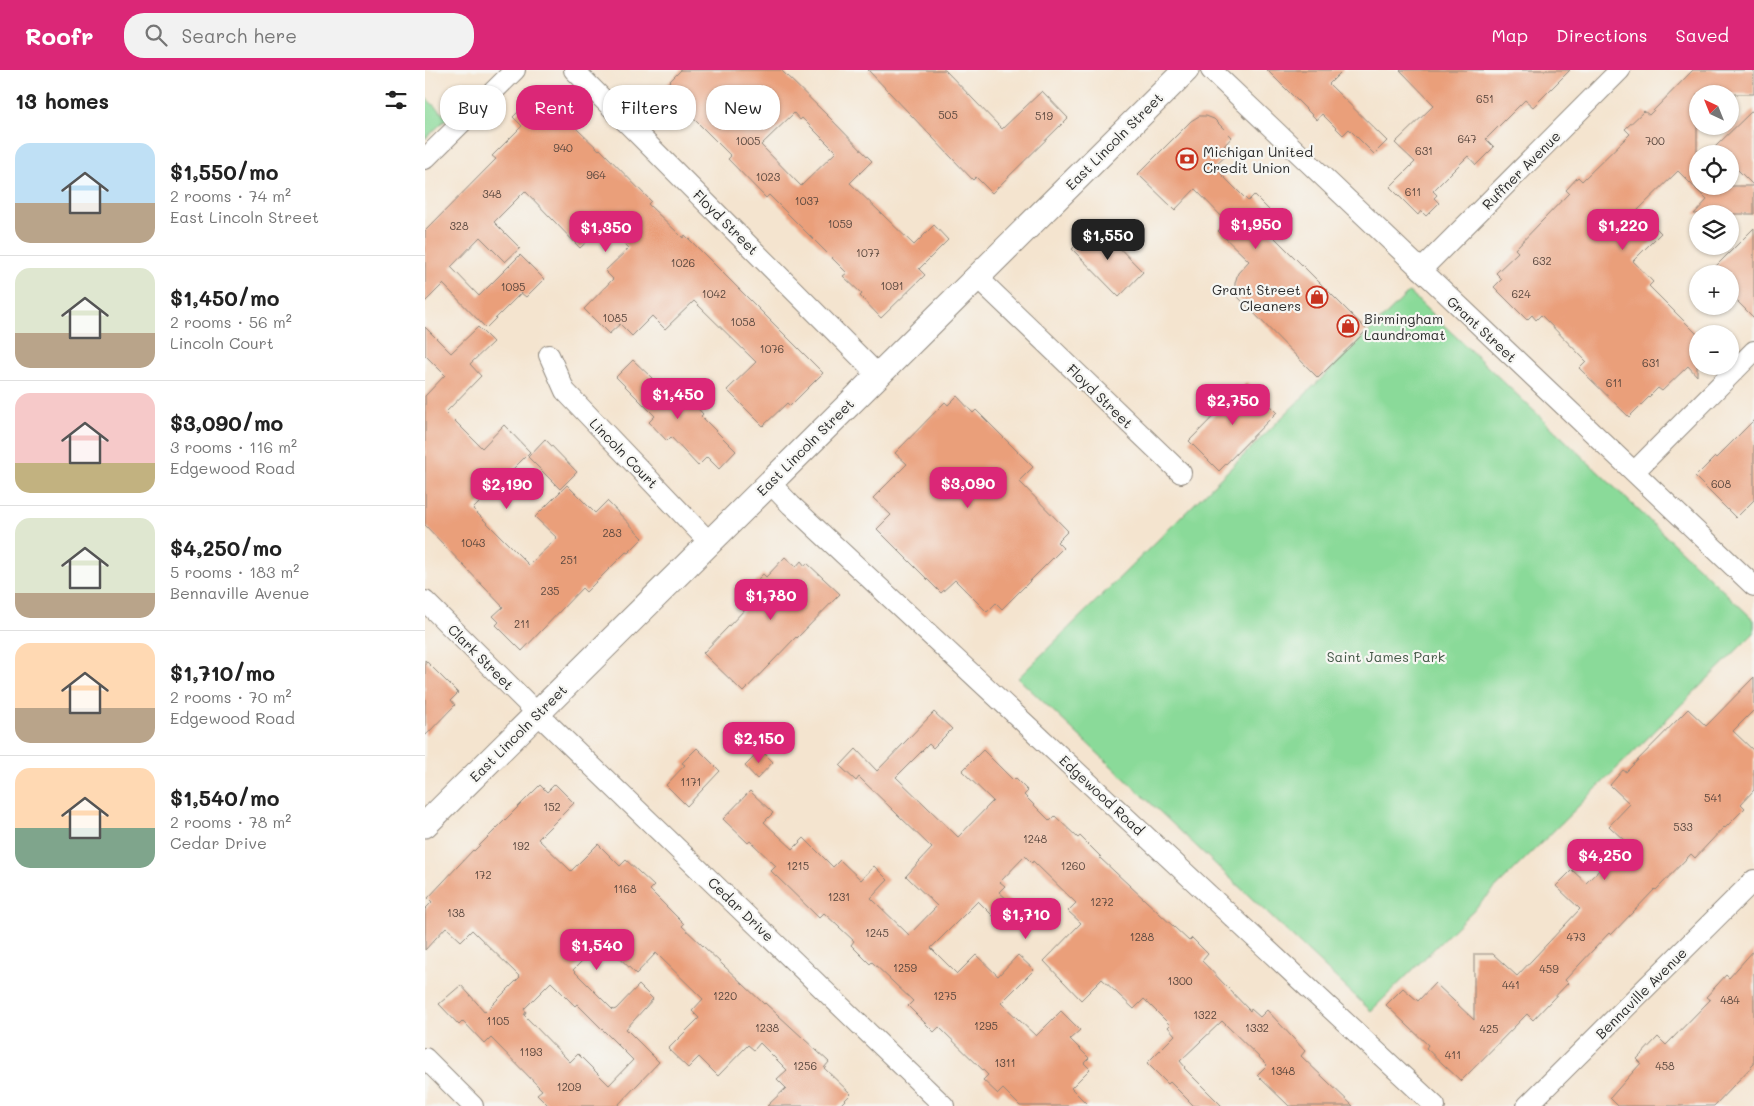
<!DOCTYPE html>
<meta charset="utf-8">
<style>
:root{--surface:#fff;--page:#f2f2f2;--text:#222;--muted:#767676;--line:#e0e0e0;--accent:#db2777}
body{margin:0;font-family:Mali,sans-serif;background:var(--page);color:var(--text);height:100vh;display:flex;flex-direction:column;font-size:19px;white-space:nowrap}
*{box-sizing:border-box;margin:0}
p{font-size:16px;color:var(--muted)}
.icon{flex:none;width:28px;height:28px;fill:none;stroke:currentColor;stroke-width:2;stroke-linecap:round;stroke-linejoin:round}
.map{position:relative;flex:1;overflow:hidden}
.sheet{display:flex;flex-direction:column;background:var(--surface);width:425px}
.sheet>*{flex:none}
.banner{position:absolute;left:15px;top:15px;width:475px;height:45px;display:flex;gap:10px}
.needle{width:32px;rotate:317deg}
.buttons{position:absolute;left:1264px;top:15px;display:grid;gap:10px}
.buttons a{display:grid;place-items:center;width:50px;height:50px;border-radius:50%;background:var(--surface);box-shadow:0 1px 4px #0004;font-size:25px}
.price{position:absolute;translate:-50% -42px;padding:0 11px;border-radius:10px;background:var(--accent);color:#fff;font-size:16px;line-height:32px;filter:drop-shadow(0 1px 2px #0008)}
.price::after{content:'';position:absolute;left:50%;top:30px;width:15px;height:11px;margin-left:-8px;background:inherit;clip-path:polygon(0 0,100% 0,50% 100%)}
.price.current{background:#222;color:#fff}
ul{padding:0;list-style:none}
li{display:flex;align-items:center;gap:15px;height:125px;padding:0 15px}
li+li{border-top:1px solid var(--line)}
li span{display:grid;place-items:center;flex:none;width:140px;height:100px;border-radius:15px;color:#555}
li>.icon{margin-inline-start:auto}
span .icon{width:60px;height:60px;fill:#fffc;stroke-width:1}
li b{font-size:21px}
h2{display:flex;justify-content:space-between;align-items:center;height:60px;padding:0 15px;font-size:21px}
.chip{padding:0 18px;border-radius:20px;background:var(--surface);box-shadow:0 1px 4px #0004;font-size:18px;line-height:45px}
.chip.current{background:var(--accent);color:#fff}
header{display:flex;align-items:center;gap:30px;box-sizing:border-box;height:70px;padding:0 25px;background:var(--accent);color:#fff}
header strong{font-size:24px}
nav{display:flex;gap:28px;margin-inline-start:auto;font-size:18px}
.search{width:350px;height:45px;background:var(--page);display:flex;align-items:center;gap:12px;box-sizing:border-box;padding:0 18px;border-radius:20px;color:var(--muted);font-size:19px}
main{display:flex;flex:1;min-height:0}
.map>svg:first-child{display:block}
.green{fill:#8ada99;stroke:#5a8262}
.building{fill:#ea9f7a;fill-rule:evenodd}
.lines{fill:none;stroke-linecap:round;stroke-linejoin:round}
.minor-casing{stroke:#90887d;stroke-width:22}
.tertiary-casing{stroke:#90887d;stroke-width:27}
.minor{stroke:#fff;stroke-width:20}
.tertiary{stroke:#fff;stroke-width:25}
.labels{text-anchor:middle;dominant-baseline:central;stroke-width:4.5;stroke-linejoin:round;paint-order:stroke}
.number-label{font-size:11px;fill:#5b483f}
.street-label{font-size:14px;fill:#2b2b2b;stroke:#f6f6f2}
.poi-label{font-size:14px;fill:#2b2b2b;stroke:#f6f6f2;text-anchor:start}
.park-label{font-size:14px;fill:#435746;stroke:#f6f6f2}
</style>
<header>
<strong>Roofr</strong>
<div class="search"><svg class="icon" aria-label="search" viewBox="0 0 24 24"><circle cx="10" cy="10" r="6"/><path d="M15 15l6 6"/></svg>Search here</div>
<nav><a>Map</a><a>Directions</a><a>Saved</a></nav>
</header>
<main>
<section class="sheet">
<h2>13 homes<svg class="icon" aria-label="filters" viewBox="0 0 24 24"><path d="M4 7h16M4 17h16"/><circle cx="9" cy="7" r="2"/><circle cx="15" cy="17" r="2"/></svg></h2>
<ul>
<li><span style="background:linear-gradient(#bfe0f5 60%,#b9a48a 0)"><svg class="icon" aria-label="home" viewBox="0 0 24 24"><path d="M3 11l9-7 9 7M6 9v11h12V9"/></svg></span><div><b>$1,550/mo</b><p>2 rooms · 74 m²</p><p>East Lincoln Street</p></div></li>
<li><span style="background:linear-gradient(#dfe7d0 65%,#b9a48a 0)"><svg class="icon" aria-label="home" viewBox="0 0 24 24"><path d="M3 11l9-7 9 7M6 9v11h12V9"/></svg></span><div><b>$1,450/mo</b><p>2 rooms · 56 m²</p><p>Lincoln Court</p></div></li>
<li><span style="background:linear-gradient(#f6c9c9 70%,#c2b280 0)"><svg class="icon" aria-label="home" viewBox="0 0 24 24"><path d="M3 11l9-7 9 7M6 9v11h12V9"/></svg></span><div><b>$3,090/mo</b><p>3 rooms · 116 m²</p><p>Edgewood Road</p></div></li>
<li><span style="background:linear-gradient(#dfe7d0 75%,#b9a48a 0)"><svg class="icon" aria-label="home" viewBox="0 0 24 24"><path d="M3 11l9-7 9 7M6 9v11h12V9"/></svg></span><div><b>$4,250/mo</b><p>5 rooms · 183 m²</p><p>Bennaville Avenue</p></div></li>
<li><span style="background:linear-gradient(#ffd9b3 65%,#b9a48a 0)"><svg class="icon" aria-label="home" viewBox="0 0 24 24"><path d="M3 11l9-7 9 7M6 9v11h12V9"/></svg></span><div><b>$1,710/mo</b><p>2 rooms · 70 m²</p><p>Edgewood Road</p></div></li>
<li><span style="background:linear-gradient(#ffd9b3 60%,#7fa58c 0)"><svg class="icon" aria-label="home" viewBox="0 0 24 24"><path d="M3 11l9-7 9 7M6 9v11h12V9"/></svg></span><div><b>$1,540/mo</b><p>2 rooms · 78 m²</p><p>Cedar Drive</p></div></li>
</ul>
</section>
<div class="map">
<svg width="1329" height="1036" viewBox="0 0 1329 1036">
<rect width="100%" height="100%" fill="#f6f6f2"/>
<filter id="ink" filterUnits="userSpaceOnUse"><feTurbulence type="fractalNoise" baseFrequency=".02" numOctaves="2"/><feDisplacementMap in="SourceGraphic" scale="10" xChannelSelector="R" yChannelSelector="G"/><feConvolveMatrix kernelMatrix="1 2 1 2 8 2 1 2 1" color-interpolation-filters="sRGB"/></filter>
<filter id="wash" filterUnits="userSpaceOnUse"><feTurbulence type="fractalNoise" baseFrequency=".0096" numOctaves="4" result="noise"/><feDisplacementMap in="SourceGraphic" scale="20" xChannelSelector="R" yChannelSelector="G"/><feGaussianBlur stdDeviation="1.12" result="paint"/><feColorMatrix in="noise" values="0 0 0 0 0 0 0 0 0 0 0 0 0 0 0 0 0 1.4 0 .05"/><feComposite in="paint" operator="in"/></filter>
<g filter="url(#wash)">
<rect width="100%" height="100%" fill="#f4e4cf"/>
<path class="green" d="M 0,27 L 22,48 L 0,69 Z
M 984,222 L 1329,550 L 1329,563 L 946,941 L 593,608 Z"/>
<g id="blocks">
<path class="building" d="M 256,0 L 356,0 L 403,46 L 447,91 L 425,113 L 489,175 L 509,155 L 523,170 L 494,199 L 500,205 L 456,248 L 435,226 L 437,224 L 418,206 L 422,203 L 344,125 L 341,128 L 303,89 L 306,86 L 257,37 L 254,39 L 236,20 ZM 369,43 L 375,50 L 377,48 L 411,82 L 376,116 L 336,75 Z
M 443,0 L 520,0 L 577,59 L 617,21 L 643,48 L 567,123 L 551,107 L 548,110 Z
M 842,0 L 918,0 L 904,14 L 962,71 L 949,84 L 924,59 L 918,65 L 897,44 L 892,50 Z
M 975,0 L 1145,0 L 1108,37 L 1100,30 L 1061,69 L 1069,77 L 1051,95 L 1043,86 L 1008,121 L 1012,125 L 1009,128 L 1014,133 L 1001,146 L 996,141 L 993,145 L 965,117 L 990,92 L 970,73 L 1009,35 Z
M 1268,0 L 1329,0 L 1329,24 L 1272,24 L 1272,116 L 1329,116 L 1329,144 L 1269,144 L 1282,130 L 1253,101 L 1213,140 L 1236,163 L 1208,191 L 1228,212 L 1224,216 L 1272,264 L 1272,306 L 1263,296 L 1237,321 L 1233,318 L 1204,347 L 1154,298 L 1161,291 L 1116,245 L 1111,250 L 1107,245 L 1102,250 L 1069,217 L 1077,209 L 1071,203 L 1093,182 L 1090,179 L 1144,123 L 1141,120 L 1153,107 L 1157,111 L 1205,64 L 1200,59 L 1219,41 L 1224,45 Z
M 115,20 L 136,42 L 135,43 L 174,80 L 175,79 L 226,131 L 223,134 L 258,168 L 260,165 L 398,303 L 365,336 L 362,333 L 338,356 L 302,320 L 331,292 L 269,231 L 240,259 L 227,246 L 207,266 L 195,254 L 184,264 L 159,239 L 188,209 L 180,201 L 204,178 L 180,154 L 155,178 L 100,121 L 69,152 L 95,178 L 80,192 L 55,167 L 26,197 L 54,226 L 95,185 L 119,209 L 101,227 L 96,223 L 61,258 L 18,214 L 0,232 L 0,161 L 71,89 L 67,86 L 97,56 L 88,47 Z
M 1329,39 L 1329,116 L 1305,92 L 1305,84 L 1297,84 L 1290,77 Z
M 774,46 L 781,46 L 789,49 L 807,67 L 799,76 L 805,82 L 789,97 L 823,131 L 829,125 L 846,142 L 835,153 L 942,260 L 893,308 L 810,224 L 810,213 L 813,203 L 824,191 L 793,161 L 802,152 L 770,119 L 750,140 L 713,104 L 766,51 Z
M 672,155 L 718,202 L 694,227 L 647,179 Z
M 1329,158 L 1329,248 L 1305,224 L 1305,204 L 1283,204 Z
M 0,257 L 26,283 L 53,257 L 68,272 L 45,294 L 56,306 L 21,342 L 57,378 L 79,355 L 105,382 L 48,439 L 104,495 L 132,468 L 110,447 L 142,415 L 170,443 L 182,431 L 218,468 L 203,483 L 201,482 L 161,522 L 157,518 L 97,581 L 71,555 L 74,552 L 68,546 L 78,537 L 0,455 L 0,326 L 20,305 L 0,285 Z
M 208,290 L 227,308 L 223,313 L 248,338 L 257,329 L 263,334 L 266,331 L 278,344 L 276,346 L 311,381 L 294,399 L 282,387 L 273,396 L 246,367 L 242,371 L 224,352 L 230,346 L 191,307 Z
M 822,312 L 852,342 L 794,401 L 764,371 Z
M 532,326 L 548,343 L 551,340 L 608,397 L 594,411 L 643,461 L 632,472 L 638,478 L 577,539 L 571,533 L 562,542 L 530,510 L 516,523 L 452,459 L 466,445 L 448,428 L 482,394 L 470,383 L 520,332 L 523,335 Z
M 1329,350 L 1329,430 L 1311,448 L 1270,407 L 1290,387 L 1291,388 Z
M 120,369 L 152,402 L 135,419 L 103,387 Z
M 360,487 L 371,497 L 376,491 L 380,496 L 382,493 L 415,524 L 372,568 L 371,567 L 318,622 L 278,583 L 325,534 L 317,526 L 338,504 L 341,507 Z
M 0,590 L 33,623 L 26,630 L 30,635 L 0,666 Z
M 1329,607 L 1329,640 L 1308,661 L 1329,681 L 1329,720 L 1316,734 L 1320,738 L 1300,758 L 1299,757 L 1270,788 L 1266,784 L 1231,820 L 1230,819 L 1186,865 L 1184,863 L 1140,910 L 1143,913 L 1108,950 L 1102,944 L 1036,1011 L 1001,978 L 1003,975 L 961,935 L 978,918 L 993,931 L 1010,913 L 1049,950 L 1049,884 L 1068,884 L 1092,906 L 1155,839 L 1131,816 L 1147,800 L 1161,813 L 1202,773 L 1184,756 L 1205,734 L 1185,715 L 1198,700 L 1201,702 L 1263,639 L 1281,656 Z
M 509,642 L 527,659 L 508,678 L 504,674 L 471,707 L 533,767 L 568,731 L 537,701 L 558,680 L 588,710 L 590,708 L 603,721 L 599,725 L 625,751 L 630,746 L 653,768 L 655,766 L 676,787 L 675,788 L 764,871 L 767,868 L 783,884 L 777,891 L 825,941 L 826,939 L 835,947 L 842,940 L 880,981 L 876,986 L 928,1036 L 864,1036 L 832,1005 L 842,995 L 797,951 L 755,991 L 760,997 L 759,998 L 797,1036 L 769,1036 L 745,1012 L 743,1014 L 722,993 L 750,965 L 743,957 L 745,955 L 719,929 L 709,939 L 677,909 L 656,930 L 619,891 L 656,853 L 643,841 L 651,833 L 608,791 L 607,793 L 600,786 L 575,812 L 580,816 L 574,822 L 591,837 L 575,853 L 553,831 L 506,878 L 532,904 L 551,885 L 573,906 L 593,885 L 609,900 L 576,933 L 611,966 L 636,941 L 655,960 L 645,969 L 664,988 L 659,993 L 665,999 L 646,1018 L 664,1036 L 595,1036 L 578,1019 L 573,1024 L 558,1010 L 563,1005 L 514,957 L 509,962 L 483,936 L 488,931 L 447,892 L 445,894 L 426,875 L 429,871 L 399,843 L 394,848 L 346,801 L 351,796 L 325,771 L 323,773 L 298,749 L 325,721 L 348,743 L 339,752 L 368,779 L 379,768 L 408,797 L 415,790 L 436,810 L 449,796 L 463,810 L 446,828 L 484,865 L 512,836 L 481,806 L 507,778 L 434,707 L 431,711 L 415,696 L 431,679 L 452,701 Z
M 272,678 L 295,701 L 262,736 L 241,715 L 260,695 L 257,693 Z
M 336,680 L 348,692 L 332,709 L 320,696 Z
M 130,714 L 149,733 L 113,769 L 146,801 L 173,774 L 195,796 L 201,790 L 229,816 L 225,820 L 259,854 L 257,856 L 339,934 L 340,933 L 404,992 L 399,998 L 426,1024 L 414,1036 L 342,1036 L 361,1018 L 352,1009 L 362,1000 L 335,973 L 329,980 L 323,975 L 293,1006 L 274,987 L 263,998 L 243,979 L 274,948 L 267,941 L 278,929 L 231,883 L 211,904 L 177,871 L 148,900 L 188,940 L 191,939 L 214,915 L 228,929 L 201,959 L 234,992 L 192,1036 L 124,1036 L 112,1024 L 117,1020 L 66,968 L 60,974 L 38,951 L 34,955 L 14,934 L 36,915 L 60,942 L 95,907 L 47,860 L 36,871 L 21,857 L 0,880 L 0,839 L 7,832 L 3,828 L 48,780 L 49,781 L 115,715 L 122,722 ZM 126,912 L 150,936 L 152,934 L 208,990 L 184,1015 L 153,984 L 145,992 L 99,945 L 101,942 L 99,939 Z
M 1329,880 L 1329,994 L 1289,1036 L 1193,1036 L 1185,1028 L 1216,993 L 1212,989 L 1233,967 L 1241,975 L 1285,930 L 1281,927 L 1301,905 L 1304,908 Z"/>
</g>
</g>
<g filter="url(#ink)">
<use href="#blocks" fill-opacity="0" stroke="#90887d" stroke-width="1"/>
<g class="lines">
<g class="minor-casing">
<path id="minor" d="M 149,0 L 453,305
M 786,0 L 1329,516
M 0,89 L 90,0
M 996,200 L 1195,0
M 552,207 L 756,403
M 124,285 L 140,321 L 285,473
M 1209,402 L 1329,281
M 344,412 L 366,435 L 1010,1036
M 0,531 L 112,643 L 519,1036
M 0,988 L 48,1036
M 1102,1036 L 1329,810"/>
</g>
<g class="tertiary-casing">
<path id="tertiary" d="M 0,755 L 761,0"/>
</g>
<use href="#minor" class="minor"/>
<use href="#tertiary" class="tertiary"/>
</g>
</g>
<defs>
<g id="bank-ring" transform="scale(1.125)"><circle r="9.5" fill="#f6f6f2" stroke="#c8321e" stroke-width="1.5"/><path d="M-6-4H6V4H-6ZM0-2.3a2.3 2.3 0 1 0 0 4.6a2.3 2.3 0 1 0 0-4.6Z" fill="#c8321e"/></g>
<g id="shop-ring" transform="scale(1.125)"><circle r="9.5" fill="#f6f6f2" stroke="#c8321e" stroke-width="1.5"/><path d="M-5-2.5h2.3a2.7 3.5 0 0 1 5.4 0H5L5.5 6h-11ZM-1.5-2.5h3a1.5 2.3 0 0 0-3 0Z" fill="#c8321e"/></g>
</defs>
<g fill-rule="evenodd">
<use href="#bank-ring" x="762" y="89"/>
<use href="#shop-ring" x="892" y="227"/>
<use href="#shop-ring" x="923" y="256"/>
</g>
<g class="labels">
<g class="number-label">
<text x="1060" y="28">651</text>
<text x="523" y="44">505</text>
<text x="619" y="45">519</text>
<text x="1042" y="68">647</text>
<text x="323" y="70">1005</text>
<text x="1230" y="70">700</text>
<text x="138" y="77">940</text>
<text x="999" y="80">631</text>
<text x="171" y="104">964</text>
<text x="343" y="106">1023</text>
<text x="988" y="121">611</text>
<text x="67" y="123">348</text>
<text x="382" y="130">1037</text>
<text x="415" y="153">1059</text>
<text x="34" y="155">328</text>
<text x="443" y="182">1077</text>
<text x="1117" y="190">632</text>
<text x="258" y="192">1026</text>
<text x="467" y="215">1091</text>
<text x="88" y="216">1095</text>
<text x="289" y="223">1042</text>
<text x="1096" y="223">624</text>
<text x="190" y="247">1085</text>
<text x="318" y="251">1058</text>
<text x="347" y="278">1076</text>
<text x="1226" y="292">631</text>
<text x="1189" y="312">611</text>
<text x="1296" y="413">608</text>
<text x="187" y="462">283</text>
<text x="48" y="472">1043</text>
<text x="144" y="489">251</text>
<text x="125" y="520">235</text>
<text x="97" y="553">211</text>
<text x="266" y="711">1171</text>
<text x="1288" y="727">541</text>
<text x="127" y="736">152</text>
<text x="1258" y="756">533</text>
<text x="610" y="768">1248</text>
<text x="96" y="775">192</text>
<text x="373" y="795">1215</text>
<text x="648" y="795">1260</text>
<text x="58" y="804">172</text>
<text x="200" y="818">1168</text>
<text x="414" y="826">1231</text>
<text x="677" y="831">1272</text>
<text x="31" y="842">138</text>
<text x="452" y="862">1245</text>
<text x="717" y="866">1288</text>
<text x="1151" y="866">473</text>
<text x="480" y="897">1259</text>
<text x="1124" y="898">459</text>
<text x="755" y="910">1300</text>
<text x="1086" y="914">441</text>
<text x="300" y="925">1220</text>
<text x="520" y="925">1275</text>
<text x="1305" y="929">484</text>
<text x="780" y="944">1322</text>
<text x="73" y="950">1105</text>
<text x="561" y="955">1295</text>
<text x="342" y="957">1238</text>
<text x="832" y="957">1332</text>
<text x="1064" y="958">425</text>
<text x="106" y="981">1193</text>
<text x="1028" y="984">411</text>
<text x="580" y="992">1311</text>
<text x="380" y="995">1256</text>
<text x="1240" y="995">458</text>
<text x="858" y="1000">1348</text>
<text x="144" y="1016">1209</text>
</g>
<g class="street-label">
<text transform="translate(689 71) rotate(-45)">East Lincoln Street</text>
<text transform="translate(1096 100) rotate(-45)">Ruffner Avenue</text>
<text transform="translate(301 152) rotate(45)">Floyd Street</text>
<text transform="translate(1057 259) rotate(43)">Grant Street</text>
<text transform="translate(675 326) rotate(44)">Floyd Street</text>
<text transform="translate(380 377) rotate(-45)">East Lincoln Street</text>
<text transform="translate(199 383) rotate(46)">Lincoln Court</text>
<text transform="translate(56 587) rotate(45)">Clark Street</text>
<text transform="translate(93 663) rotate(-45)">East Lincoln Street</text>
<text transform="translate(677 725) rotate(43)">Edgewood Road</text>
<text transform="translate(316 839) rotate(44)">Cedar Drive</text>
<text transform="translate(1216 923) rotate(-45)">Bennaville Avenue</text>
</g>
<g class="poi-label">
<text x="778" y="81">Michigan United<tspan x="778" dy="16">Credit Union</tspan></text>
<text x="876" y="219" text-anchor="end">Grant Street<tspan x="876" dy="16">Cleaners</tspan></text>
<text x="939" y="248">Birmingham<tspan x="939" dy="16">Laundromat</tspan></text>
</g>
<g class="park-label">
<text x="961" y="586">Saint James Park</text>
</g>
</g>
</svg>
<div class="buttons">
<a><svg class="needle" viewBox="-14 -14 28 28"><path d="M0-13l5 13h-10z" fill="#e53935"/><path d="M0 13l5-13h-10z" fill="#767676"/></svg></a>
<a><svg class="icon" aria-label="locate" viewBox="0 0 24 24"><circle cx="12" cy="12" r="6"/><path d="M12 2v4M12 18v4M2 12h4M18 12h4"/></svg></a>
<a><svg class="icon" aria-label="layers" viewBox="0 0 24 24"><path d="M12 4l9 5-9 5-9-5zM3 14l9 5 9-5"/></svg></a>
<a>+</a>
<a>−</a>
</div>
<b class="price" style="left:831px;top:180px">$1,950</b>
<b class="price" style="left:1198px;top:181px">$1,220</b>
<b class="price" style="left:181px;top:183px">$1,350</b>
<b class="price current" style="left:683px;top:191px">$1,550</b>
<b class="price" style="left:253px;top:350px">$1,450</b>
<b class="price" style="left:808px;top:356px">$2,750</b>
<b class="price" style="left:543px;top:439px">$3,090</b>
<b class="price" style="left:82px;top:440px">$2,190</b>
<b class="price" style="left:346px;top:551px">$1,780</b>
<b class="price" style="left:334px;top:694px">$2,150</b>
<b class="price" style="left:1180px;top:811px">$4,250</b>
<b class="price" style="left:601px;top:870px">$1,710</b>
<b class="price" style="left:172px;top:901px">$1,540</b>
<div class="banner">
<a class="chip">Buy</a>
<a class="chip current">Rent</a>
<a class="chip">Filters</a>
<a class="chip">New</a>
</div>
</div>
</main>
